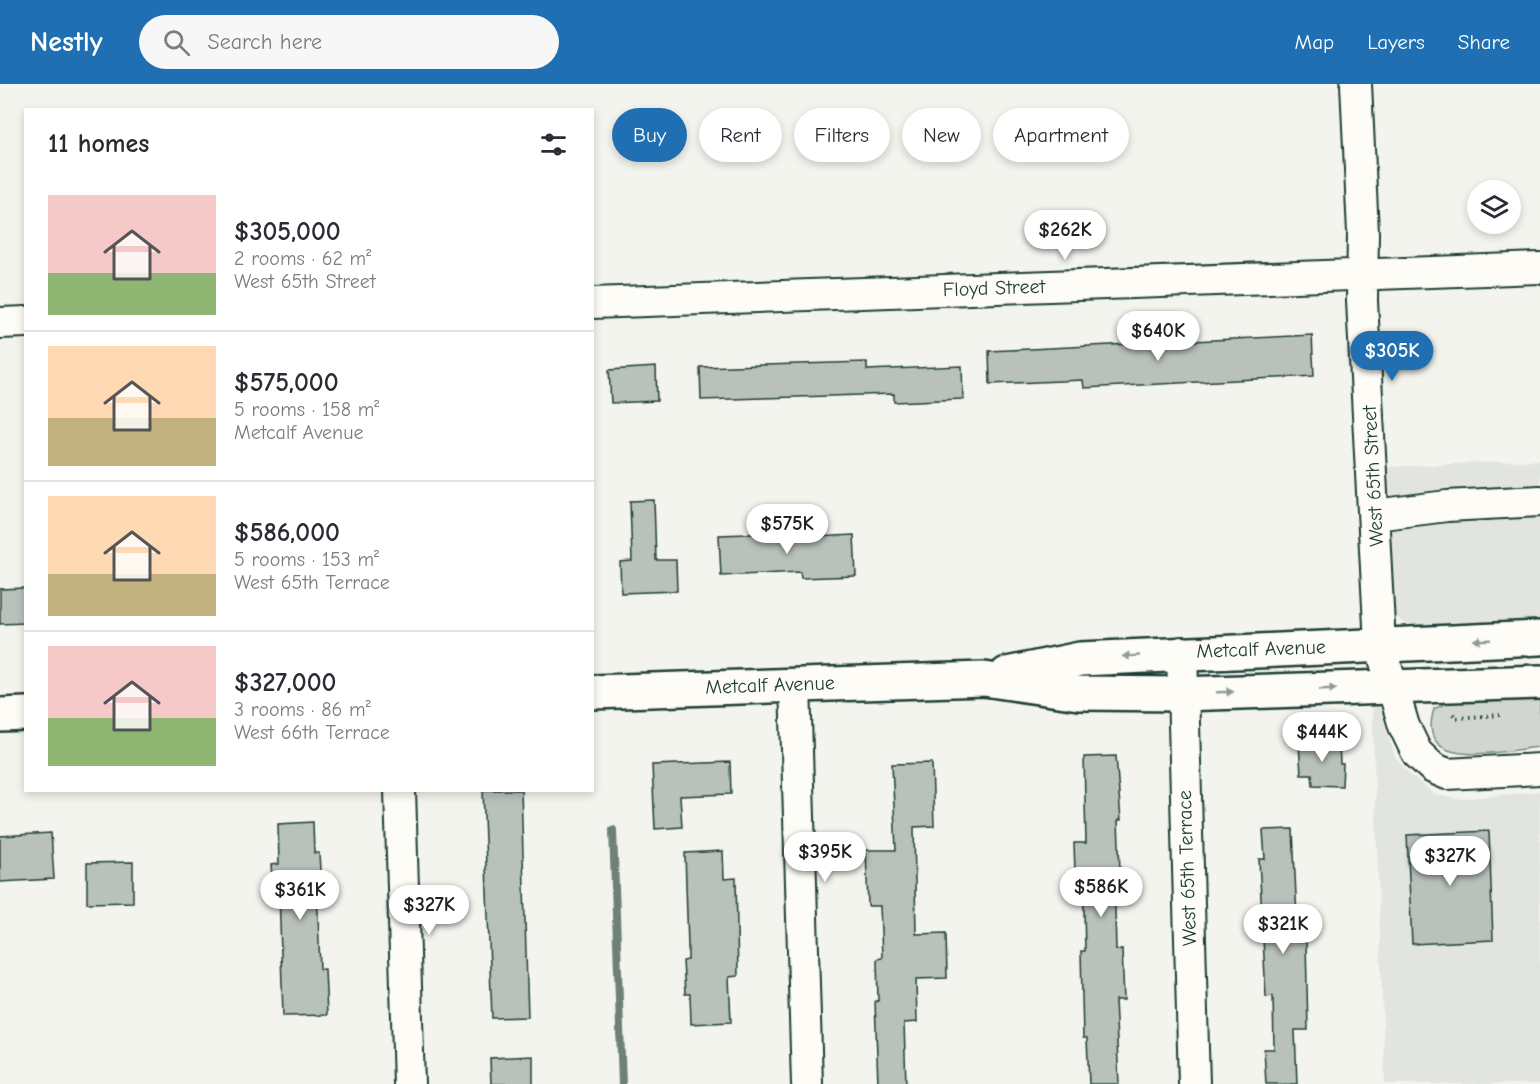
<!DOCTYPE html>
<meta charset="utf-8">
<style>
:root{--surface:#fff;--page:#f7f7f7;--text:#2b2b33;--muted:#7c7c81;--line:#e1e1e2;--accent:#1f6fb2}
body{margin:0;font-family:"Comic Neue",sans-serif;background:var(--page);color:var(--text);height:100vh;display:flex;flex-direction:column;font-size:22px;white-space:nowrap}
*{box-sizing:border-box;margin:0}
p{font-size:20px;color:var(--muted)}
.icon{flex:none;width:33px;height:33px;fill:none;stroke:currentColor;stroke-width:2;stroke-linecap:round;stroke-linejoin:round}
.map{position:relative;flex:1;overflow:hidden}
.drawer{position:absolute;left:24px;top:24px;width:570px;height:684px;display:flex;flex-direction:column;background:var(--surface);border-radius:0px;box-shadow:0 3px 9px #0003}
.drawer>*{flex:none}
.guide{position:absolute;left:612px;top:24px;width:570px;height:54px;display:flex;gap:12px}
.fabs{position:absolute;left:1467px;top:96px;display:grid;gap:12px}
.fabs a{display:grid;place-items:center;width:54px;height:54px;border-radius:50%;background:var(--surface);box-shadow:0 3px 9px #0003;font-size:30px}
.price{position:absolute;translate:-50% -51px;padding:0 14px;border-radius:21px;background:#fff;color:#222;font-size:20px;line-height:39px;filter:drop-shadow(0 2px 3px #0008)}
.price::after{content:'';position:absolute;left:50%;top:36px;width:18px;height:14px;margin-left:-9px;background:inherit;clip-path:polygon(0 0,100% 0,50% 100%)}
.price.current{background:var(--accent);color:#fff}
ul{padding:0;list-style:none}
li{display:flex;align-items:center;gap:18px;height:150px;padding:0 24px}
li+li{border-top:2px solid var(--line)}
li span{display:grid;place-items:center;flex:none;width:168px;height:120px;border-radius:0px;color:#555}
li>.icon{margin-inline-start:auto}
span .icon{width:72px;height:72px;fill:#fffc;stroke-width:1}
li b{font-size:26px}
h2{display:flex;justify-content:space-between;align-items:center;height:72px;padding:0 24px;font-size:26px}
.pill{padding:0 21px;border-radius:27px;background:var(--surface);box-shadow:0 3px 9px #0003;font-size:21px;line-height:54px}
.pill.current{background:var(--accent);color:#fff}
header{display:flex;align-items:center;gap:36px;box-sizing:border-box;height:84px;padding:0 30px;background:var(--accent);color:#fff}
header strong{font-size:28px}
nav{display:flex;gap:33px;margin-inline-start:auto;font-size:21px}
.search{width:420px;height:54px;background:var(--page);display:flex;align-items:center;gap:15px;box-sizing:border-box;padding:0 21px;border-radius:33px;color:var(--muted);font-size:22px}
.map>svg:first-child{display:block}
.built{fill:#e2e5df}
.green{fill:#d1d6d1;stroke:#788a82;stroke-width:1.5}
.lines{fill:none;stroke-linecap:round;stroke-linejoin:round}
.stream{stroke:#6e8179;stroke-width:8}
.building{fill:#b9c1bb;stroke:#1f3d34;stroke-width:1.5}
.minor-casing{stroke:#1f3d34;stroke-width:34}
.major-casing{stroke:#1f3d34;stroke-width:38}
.path{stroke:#1f3d34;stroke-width:4;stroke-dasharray:1.5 4.5;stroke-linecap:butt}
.minor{stroke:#fdfcf7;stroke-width:30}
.major{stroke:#fdfcf7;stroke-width:33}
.oneway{fill:#8e9c96}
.labels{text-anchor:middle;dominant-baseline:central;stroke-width:4.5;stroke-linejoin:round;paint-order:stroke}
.street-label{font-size:20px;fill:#1f3d34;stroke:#fdfcf7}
</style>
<header>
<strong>Nestly</strong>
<div class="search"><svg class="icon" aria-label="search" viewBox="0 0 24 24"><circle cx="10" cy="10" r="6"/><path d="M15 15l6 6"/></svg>Search here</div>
<nav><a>Map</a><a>Layers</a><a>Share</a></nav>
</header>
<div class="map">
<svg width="1540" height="1000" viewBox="0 0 1540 1000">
<rect width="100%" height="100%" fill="#f4f4ef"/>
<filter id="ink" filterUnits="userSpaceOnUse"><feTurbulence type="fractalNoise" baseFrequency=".0167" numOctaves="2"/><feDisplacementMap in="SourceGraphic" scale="12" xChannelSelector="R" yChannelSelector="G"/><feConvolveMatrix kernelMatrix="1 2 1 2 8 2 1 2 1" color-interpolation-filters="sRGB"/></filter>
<g filter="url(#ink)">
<path class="built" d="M 1540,376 L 1540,539 L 1416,542 L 1403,539 L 1394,531 L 1390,519 L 1385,383 Z
M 1379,621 L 1395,673 L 1411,692 L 1436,711 L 1460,715 L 1540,707 L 1540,1000 L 1385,1000 L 1372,622 Z"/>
<path class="green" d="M 1540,612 L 1540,663 C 1504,666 1414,690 1434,625 L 1450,617 Z"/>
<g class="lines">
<path class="stream" d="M 613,746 L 622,1000"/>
</g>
<path class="building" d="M 1312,251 L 1314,292 L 1084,304 L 1083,296 L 990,300 L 989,267 Z
M 867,278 L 867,286 L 962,282 L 963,315 L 894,318 L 894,310 L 701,316 L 700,283 Z
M 656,283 L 657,317 L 611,319 L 609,286 Z
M 654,416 L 656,476 L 676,476 L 677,507 L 621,509 L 620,478 L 632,477 L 630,417 Z
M 775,449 L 776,455 L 854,451 L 856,492 L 801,494 L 800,488 L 721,492 L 719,451 Z
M 26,504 L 26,539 L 0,540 L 0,505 Z
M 1339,657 L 1340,680 L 1343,680 L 1342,702 L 1313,701 L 1312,690 L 1301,690 L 1299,659 Z
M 1116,672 L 1121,736 L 1118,736 L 1120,787 L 1114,787 L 1116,866 L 1122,865 L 1124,916 L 1115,916 L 1119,1000 L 1089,1000 L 1087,954 L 1083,954 L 1081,867 L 1085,867 L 1083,788 L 1075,788 L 1074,759 L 1086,759 L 1084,673 Z
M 730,678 L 731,710 L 680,712 L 682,743 L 655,745 L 652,681 Z
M 932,679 L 934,742 L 914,743 L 916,850 L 946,849 L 947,894 L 916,895 L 917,938 L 904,939 L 906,1000 L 878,1000 L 875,917 L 878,917 L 877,875 L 882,874 L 880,822 L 868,822 L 866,766 L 896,766 L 892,680 Z
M 483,706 L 521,706 L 528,933 L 492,934 Z
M 313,738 L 314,769 L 319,769 L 321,803 L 317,803 L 320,885 L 325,885 L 327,931 L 283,932 L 279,808 L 273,808 L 271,781 L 279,780 L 278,740 Z
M 1293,745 L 1298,858 L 1306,858 L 1308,946 L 1295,946 L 1297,1000 L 1266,1000 L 1264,965 L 1274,965 L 1273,912 L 1266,913 L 1259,775 L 1265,775 L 1263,746 Z
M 1489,747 L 1493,856 L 1412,860 L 1407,751 Z
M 51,749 L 54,795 L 0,798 L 0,752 Z
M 723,767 L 724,795 L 736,794 L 738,892 L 729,893 L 731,938 L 691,940 L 690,910 L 685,910 L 683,877 L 688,876 L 688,862 L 685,769 Z
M 133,778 L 133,818 L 87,819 L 87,779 Z
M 533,972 L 533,1000 L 491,1000 L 490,974 Z"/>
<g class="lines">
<g class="minor-casing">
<path id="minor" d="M 1356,0 L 1363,149 L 1362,217 L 1380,561 L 1404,642 L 1417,669 L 1433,684 L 1447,690 L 1540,685
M 592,219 L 1540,184
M 0,239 L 26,238
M 1375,431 L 1447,422 L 1540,417
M 1182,568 L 1194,1000
M 795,600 L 807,1000
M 400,706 L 409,1000"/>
</g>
<g class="major-casing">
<path id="major" d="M 1007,590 L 1080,575 L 1540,554
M 592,608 L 984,595 L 1079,609 L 1181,610 L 1540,598
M 0,631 L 26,630"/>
</g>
<path class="path" d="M 1453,630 L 1456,634 L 1500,631"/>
<use href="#minor" class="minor"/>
<use href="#major" class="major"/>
</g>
<defs><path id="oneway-solid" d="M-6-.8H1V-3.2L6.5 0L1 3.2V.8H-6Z" transform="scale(1.5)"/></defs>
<g class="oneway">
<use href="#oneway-solid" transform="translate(1482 556) rotate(178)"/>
<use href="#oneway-solid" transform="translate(1131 572) rotate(177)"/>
<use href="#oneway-solid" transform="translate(1328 605) rotate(-2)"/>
<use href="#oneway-solid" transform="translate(1225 608) rotate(-2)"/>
</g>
</g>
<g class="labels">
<g class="street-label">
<text transform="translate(994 204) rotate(-2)">Floyd Street</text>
<text transform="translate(1373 392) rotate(-93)">West 65th Street</text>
<text transform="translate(1261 565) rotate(-2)">Metcalf Avenue</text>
<text transform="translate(770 601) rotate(-2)">Metcalf Avenue</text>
<text transform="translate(1187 784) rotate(-92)">West 65th Terrace</text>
</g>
</g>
</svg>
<div class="fabs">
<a><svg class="icon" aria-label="layers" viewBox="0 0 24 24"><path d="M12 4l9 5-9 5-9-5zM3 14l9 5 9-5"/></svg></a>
</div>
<b class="price" style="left:1065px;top:177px">$262K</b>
<b class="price" style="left:1158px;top:278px">$640K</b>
<b class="price current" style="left:1392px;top:298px">$305K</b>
<b class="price" style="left:787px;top:471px">$575K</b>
<b class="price" style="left:1322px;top:679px">$444K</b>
<b class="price" style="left:825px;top:799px">$395K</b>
<b class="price" style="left:1450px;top:803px">$327K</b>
<b class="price" style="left:1101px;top:834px">$586K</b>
<b class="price" style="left:300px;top:837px">$361K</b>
<b class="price" style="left:429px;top:852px">$327K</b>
<b class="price" style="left:1283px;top:871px">$321K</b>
<div class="guide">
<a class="pill current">Buy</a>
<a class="pill">Rent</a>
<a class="pill">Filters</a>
<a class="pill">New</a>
<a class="pill">Apartment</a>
</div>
<section class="drawer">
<h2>11 homes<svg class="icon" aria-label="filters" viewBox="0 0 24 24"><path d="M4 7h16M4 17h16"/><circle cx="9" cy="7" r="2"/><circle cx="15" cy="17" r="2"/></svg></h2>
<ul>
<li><span style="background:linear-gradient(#f6c9c9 65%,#8fb573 0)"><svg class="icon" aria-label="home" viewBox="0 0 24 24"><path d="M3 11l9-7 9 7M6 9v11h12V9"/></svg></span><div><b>$305,000</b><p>2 rooms · 62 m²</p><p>West 65th Street</p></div></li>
<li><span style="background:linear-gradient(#ffd9b3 60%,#c2b280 0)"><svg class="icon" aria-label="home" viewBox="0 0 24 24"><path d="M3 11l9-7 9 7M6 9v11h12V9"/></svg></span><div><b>$575,000</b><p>5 rooms · 158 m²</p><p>Metcalf Avenue</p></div></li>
<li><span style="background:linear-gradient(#ffd9b3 65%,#c2b280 0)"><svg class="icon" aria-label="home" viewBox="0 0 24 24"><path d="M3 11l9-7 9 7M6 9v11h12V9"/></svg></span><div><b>$586,000</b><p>5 rooms · 153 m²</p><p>West 65th Terrace</p></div></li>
<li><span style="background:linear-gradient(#f6c9c9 60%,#8fb573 0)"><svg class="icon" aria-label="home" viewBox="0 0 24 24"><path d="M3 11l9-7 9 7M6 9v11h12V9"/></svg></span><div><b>$327,000</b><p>3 rooms · 86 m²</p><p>West 66th Terrace</p></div></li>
</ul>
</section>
</div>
